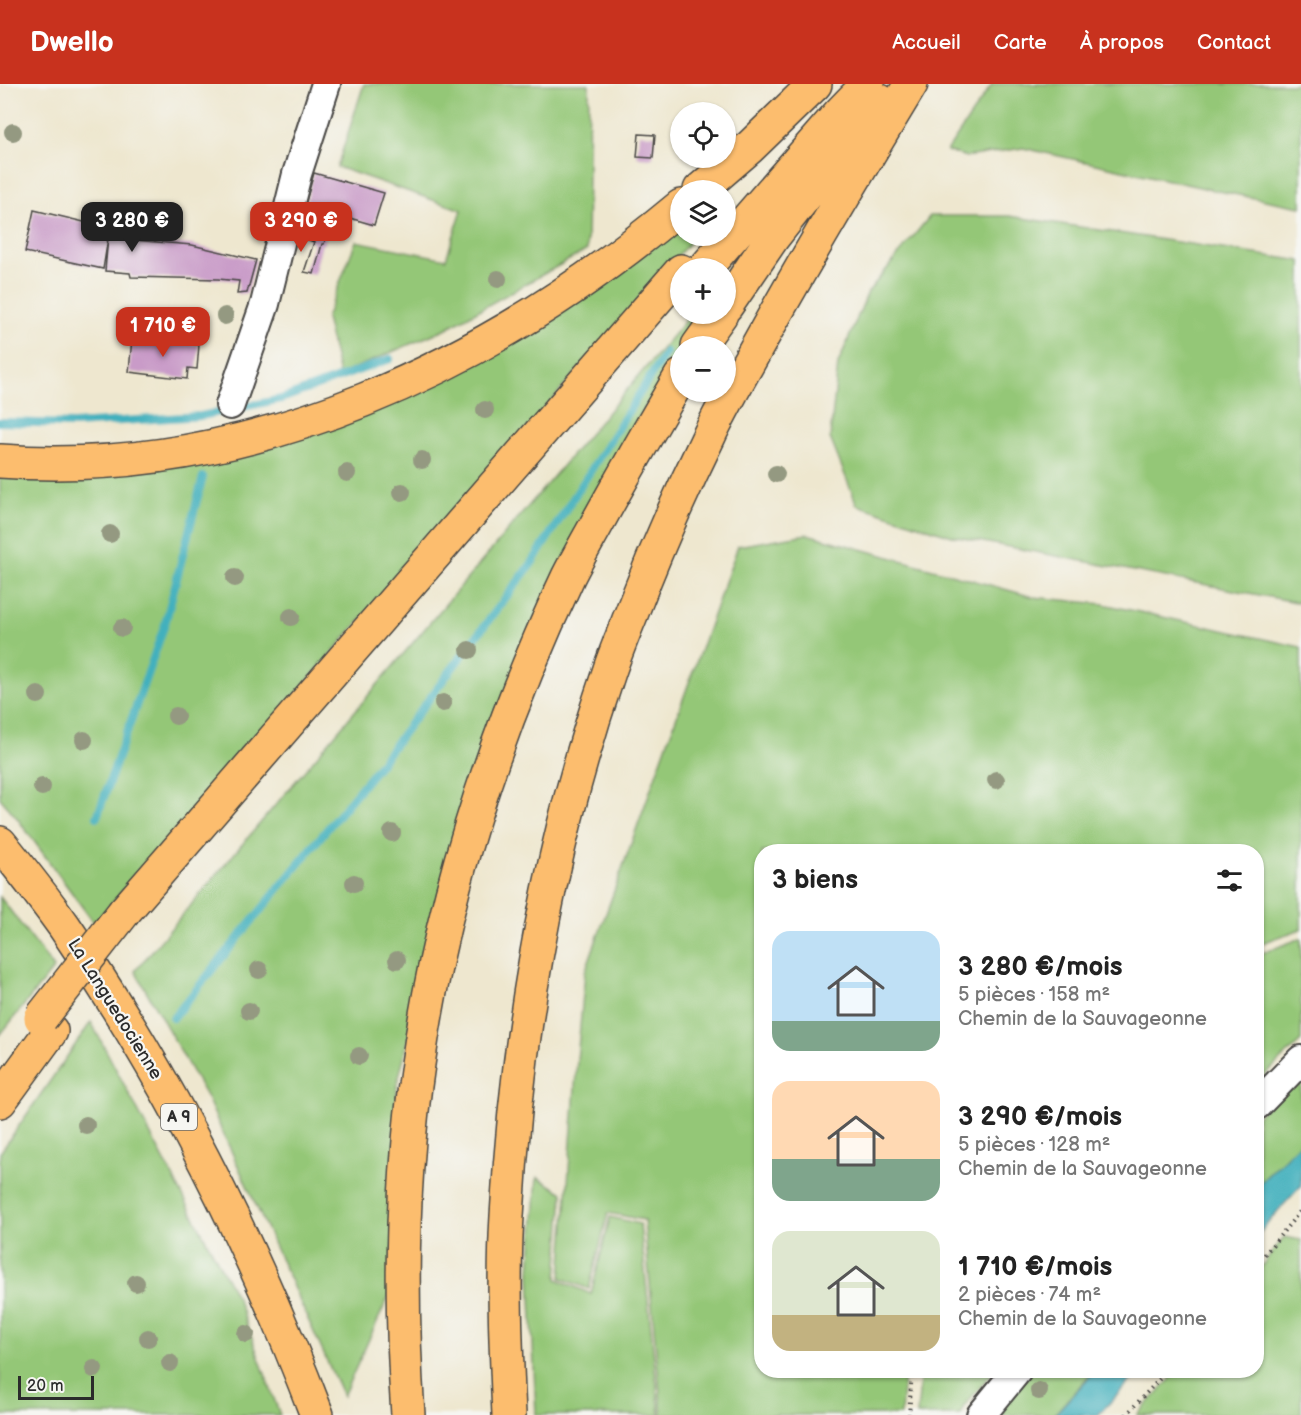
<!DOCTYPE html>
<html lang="fr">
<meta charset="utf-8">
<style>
:root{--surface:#fff;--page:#f6f6f6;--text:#222;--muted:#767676;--accent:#c8321e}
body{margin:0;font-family:"Balsamiq Sans",sans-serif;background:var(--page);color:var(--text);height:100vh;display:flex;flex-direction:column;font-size:22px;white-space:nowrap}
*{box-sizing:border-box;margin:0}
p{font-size:20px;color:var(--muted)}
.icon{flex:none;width:33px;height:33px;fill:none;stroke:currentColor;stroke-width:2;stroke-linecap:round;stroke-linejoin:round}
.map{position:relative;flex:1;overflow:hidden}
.panel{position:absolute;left:754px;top:760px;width:510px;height:534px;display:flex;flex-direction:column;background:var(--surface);border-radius:24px;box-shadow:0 2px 4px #0004}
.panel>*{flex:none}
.tools{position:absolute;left:670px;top:18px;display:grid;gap:12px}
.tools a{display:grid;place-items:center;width:66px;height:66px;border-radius:50%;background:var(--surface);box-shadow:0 2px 4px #0004;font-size:30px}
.scale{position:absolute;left:18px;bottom:15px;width:76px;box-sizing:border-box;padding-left:6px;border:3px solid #2b2b2b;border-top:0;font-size:16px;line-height:21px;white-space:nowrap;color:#2b2b2b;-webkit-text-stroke:4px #f6f6f2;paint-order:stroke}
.price{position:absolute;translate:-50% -51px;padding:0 14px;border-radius:12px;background:var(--accent);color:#fff;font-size:20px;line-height:39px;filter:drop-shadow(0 2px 3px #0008)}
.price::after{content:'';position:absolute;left:50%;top:36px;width:18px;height:14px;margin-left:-9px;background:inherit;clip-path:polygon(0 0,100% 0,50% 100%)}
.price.on{background:#222;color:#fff}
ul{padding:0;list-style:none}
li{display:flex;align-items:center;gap:18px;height:150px;padding:0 18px}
li span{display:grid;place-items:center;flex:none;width:168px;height:120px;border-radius:18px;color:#555}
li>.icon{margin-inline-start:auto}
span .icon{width:72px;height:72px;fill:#fffc;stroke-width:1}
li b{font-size:26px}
h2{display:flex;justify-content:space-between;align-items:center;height:72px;padding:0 18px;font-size:26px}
header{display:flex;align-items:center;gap:36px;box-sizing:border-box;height:84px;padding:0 30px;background:var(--accent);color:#fff}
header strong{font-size:28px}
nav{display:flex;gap:33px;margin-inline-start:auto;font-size:21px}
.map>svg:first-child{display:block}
.green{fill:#94c777;stroke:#607951;stroke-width:1.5}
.water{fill:#42b0bd;stroke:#366e74;stroke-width:1.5}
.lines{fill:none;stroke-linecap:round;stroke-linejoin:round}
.stream{stroke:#42b0bd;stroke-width:8}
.building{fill:#c99bc8}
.minor-casing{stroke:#484744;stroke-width:32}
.highway-casing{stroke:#484744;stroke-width:36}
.path{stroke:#484744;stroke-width:4;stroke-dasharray:1.5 4.5;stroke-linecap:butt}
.minor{stroke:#fff;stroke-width:28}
.highway{stroke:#fcbd6e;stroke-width:33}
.highway-bridge-casing{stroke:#484744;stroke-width:36;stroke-linecap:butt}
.highway-bridge{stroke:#fcbd6e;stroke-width:33}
.tree{fill:#949981}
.labels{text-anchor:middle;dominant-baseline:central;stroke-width:4.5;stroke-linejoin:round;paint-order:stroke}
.shield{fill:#f6f6f2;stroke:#686867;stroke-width:1.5}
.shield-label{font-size:16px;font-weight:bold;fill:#2b2b2b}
.street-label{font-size:18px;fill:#2b2b2b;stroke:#f6f6f2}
</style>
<header>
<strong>Dwello</strong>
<nav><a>Accueil</a><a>Carte</a><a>À propos</a><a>Contact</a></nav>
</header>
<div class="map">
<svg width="1301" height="1331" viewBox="0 0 1301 1331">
<rect width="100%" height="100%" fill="#f6f6f2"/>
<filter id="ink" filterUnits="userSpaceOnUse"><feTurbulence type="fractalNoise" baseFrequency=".0167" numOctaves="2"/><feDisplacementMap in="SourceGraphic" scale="12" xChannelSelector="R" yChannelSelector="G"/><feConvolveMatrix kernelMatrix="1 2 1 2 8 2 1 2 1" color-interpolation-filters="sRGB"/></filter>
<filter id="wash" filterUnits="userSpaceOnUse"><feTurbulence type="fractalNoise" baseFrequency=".008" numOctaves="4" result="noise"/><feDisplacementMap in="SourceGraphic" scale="24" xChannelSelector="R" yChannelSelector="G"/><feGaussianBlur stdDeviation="1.35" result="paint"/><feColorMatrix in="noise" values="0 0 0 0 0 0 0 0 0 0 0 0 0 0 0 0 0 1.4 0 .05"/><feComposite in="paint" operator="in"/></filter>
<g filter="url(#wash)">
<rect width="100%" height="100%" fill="#eee7cf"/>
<path class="green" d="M 364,0 L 589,0 L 587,166 L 445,245 L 339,291 L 326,234 L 356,157 L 446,175 L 462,126 L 337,83 Z
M 992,0 L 1301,0 L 1301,123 L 1213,106 L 1023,64 L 966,73 L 947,67 Z
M 930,132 L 1009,132 L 1301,177 L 1301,519 L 952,452 L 857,421 L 830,354 L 838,280 L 868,208 Z
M 681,135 L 681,152 L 695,152 L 283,625 L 94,839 L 17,734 L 0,714 L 0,387 L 294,354 Z
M 691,230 L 704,230 L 684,262 L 681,262 L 681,267 L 637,337 L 472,696 L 397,1001 L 393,1203 L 343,1312 L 207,1014 L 135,887 Z
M 807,450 L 1033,513 L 1103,520 L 1301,563 L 1301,845 L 1257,861 L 1257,768 L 762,768 L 762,1287 L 904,1287 L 901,1331 L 662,1331 L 644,1136 L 608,1129 L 589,1205 L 561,1194 L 577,976 L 585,888 L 738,462 Z
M 0,813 L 54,884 L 0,951 Z
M 1301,854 L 1301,957 L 1257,998 L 1257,871 Z
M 91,938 L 238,1216 L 280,1331 L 4,1331 L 0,1326 L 0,1069 Z
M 1301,988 L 1301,1058 L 1257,1102 L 1257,1032 Z
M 537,1093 L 563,1109 L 557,1195 L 591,1210 L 610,1133 L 640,1140 L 660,1331 L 536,1331 L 530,1188 Z
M 1284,1153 L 1301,1156 L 1301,1331 L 1137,1331 L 1178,1287 L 1257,1287 L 1257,1188 Z
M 921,1287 L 994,1287 L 964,1322 L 960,1331 L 917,1331 Z
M 1030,1287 L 1093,1287 L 1054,1331 L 993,1331 Z"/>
<path class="water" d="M 1301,1058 L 1301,1102 L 1277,1128 L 1257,1152 L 1257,1102 Z
M 1095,1287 L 1140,1287 L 1098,1331 L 1054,1331 Z"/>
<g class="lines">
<path class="stream" d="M 0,338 L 74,340 L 201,332 L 281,315 L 390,275
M 97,733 L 165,540 L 203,393
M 173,934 L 376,685 L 532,479 L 666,268"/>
</g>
<g id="blocks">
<path class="building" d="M 639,50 L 655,51 L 653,74 L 637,73 Z
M 314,89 L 384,109 L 374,141 L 305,121 Z
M 34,126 L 109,144 L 109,147 L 134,151 L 134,156 L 192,161 L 256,176 L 247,209 L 237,210 L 239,197 L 218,195 L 131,193 L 130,189 L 105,187 L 108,154 L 103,185 L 25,168 Z
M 312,142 L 328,147 L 324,160 L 322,160 L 314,190 L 304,188 L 314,158 L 308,156 Z
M 132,254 L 199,261 L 197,285 L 188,284 L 187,295 L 129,288 Z"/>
</g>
</g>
<g filter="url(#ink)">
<use href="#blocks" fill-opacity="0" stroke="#484744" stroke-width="1.5"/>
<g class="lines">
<g class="minor-casing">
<path id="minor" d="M 230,321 L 265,220 L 297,90 L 326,0
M 1257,1021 L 1301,976
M 981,1331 L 1017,1287"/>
</g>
<g class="highway-casing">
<path id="highway" d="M 700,106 L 750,63 L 815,0
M 705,184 L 839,30 L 868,0
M 726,222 L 773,153 L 880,17
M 698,262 L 721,230
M 0,377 C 252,396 492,280 681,122
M 0,759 C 22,786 44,814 64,842 C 168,993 252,1160 317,1331
M 124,828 L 681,187
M 0,1017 L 51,947
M 408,1331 C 400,1215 401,1095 418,980 C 442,811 495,647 568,493 C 576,477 585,461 594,445 C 622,393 652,342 681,292
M 509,1331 C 506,1265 503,1198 507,1132 C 517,947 549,763 609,588 C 616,567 624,548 632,528 C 655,468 681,409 709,352 C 722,324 738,297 753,270 C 803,179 857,89 911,0"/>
</g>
<path class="path" d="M 1257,1180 L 1301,1126
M 909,1331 L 912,1287
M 1126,1331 L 1167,1287"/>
<use href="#minor" class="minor"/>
<use href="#highway" class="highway"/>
<g class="highway-bridge-casing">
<path id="highway-bridge" d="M 41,934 L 124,828"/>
</g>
<use href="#highway-bridge" class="highway-bridge"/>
</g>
<g class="tree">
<circle cx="13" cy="48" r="9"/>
<circle cx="498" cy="195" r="9"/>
<circle cx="225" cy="232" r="9"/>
<circle cx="485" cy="326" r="9"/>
<circle cx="422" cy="376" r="9"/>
<circle cx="347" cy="389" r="9"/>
<circle cx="776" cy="390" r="9"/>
<circle cx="402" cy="408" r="9"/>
<circle cx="110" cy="450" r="9"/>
<circle cx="235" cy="494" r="9"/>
<circle cx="291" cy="533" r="9"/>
<circle cx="122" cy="544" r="9"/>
<circle cx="469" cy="566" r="9"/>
<circle cx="38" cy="611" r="9"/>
<circle cx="443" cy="619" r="9"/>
<circle cx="176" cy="632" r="9"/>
<circle cx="84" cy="656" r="9"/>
<circle cx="996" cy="696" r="9"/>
<circle cx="42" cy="703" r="9"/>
<circle cx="392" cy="749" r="9"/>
<circle cx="354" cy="799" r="9"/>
<circle cx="397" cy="876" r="9"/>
<circle cx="259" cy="886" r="9"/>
<circle cx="249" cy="927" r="9"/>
<circle cx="359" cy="972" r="9"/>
<circle cx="86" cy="1041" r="9"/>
<circle cx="136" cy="1199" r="9"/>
<circle cx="246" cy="1250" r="9"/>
<circle cx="148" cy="1254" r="9"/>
<circle cx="170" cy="1279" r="9"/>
<circle cx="94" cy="1285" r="9"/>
<circle cx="1039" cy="1307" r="9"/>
</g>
</g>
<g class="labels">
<rect class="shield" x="161" y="1020" width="36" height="26" rx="4.5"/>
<g class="shield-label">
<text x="179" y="1033">A 9</text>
</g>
<g class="street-label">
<text transform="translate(115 925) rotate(58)">La Languedocienne</text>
</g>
</g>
</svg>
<div class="tools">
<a><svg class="icon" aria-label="locate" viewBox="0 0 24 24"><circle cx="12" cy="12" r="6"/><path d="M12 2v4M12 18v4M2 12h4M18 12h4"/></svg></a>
<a><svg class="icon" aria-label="layers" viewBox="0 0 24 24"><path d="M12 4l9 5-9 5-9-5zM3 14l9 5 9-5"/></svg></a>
<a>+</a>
<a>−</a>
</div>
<div class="scale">20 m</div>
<b class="price on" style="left:132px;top:169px">3 280 €</b>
<b class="price" style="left:301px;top:169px">3 290 €</b>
<b class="price" style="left:163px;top:274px">1 710 €</b>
<section class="panel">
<h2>3 biens<svg class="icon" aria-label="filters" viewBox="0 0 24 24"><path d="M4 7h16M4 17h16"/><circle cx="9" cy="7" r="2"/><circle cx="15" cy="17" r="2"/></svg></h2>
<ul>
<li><span style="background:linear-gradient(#bfe0f5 75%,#7fa58c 0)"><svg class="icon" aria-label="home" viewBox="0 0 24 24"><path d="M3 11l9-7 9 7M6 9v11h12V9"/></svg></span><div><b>3 280 €/mois</b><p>5 pièces · 158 m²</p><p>Chemin de la Sauvageonne</p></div></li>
<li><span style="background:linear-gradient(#ffd9b3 65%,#7fa58c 0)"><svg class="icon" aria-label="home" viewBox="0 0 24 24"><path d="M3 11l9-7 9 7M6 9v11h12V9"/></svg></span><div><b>3 290 €/mois</b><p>5 pièces · 128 m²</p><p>Chemin de la Sauvageonne</p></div></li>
<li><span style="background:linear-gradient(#dfe7d0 70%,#c2b280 0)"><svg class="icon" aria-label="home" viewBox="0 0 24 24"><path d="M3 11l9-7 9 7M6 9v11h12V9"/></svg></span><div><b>1 710 €/mois</b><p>2 pièces · 74 m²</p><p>Chemin de la Sauvageonne</p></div></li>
</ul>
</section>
</div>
